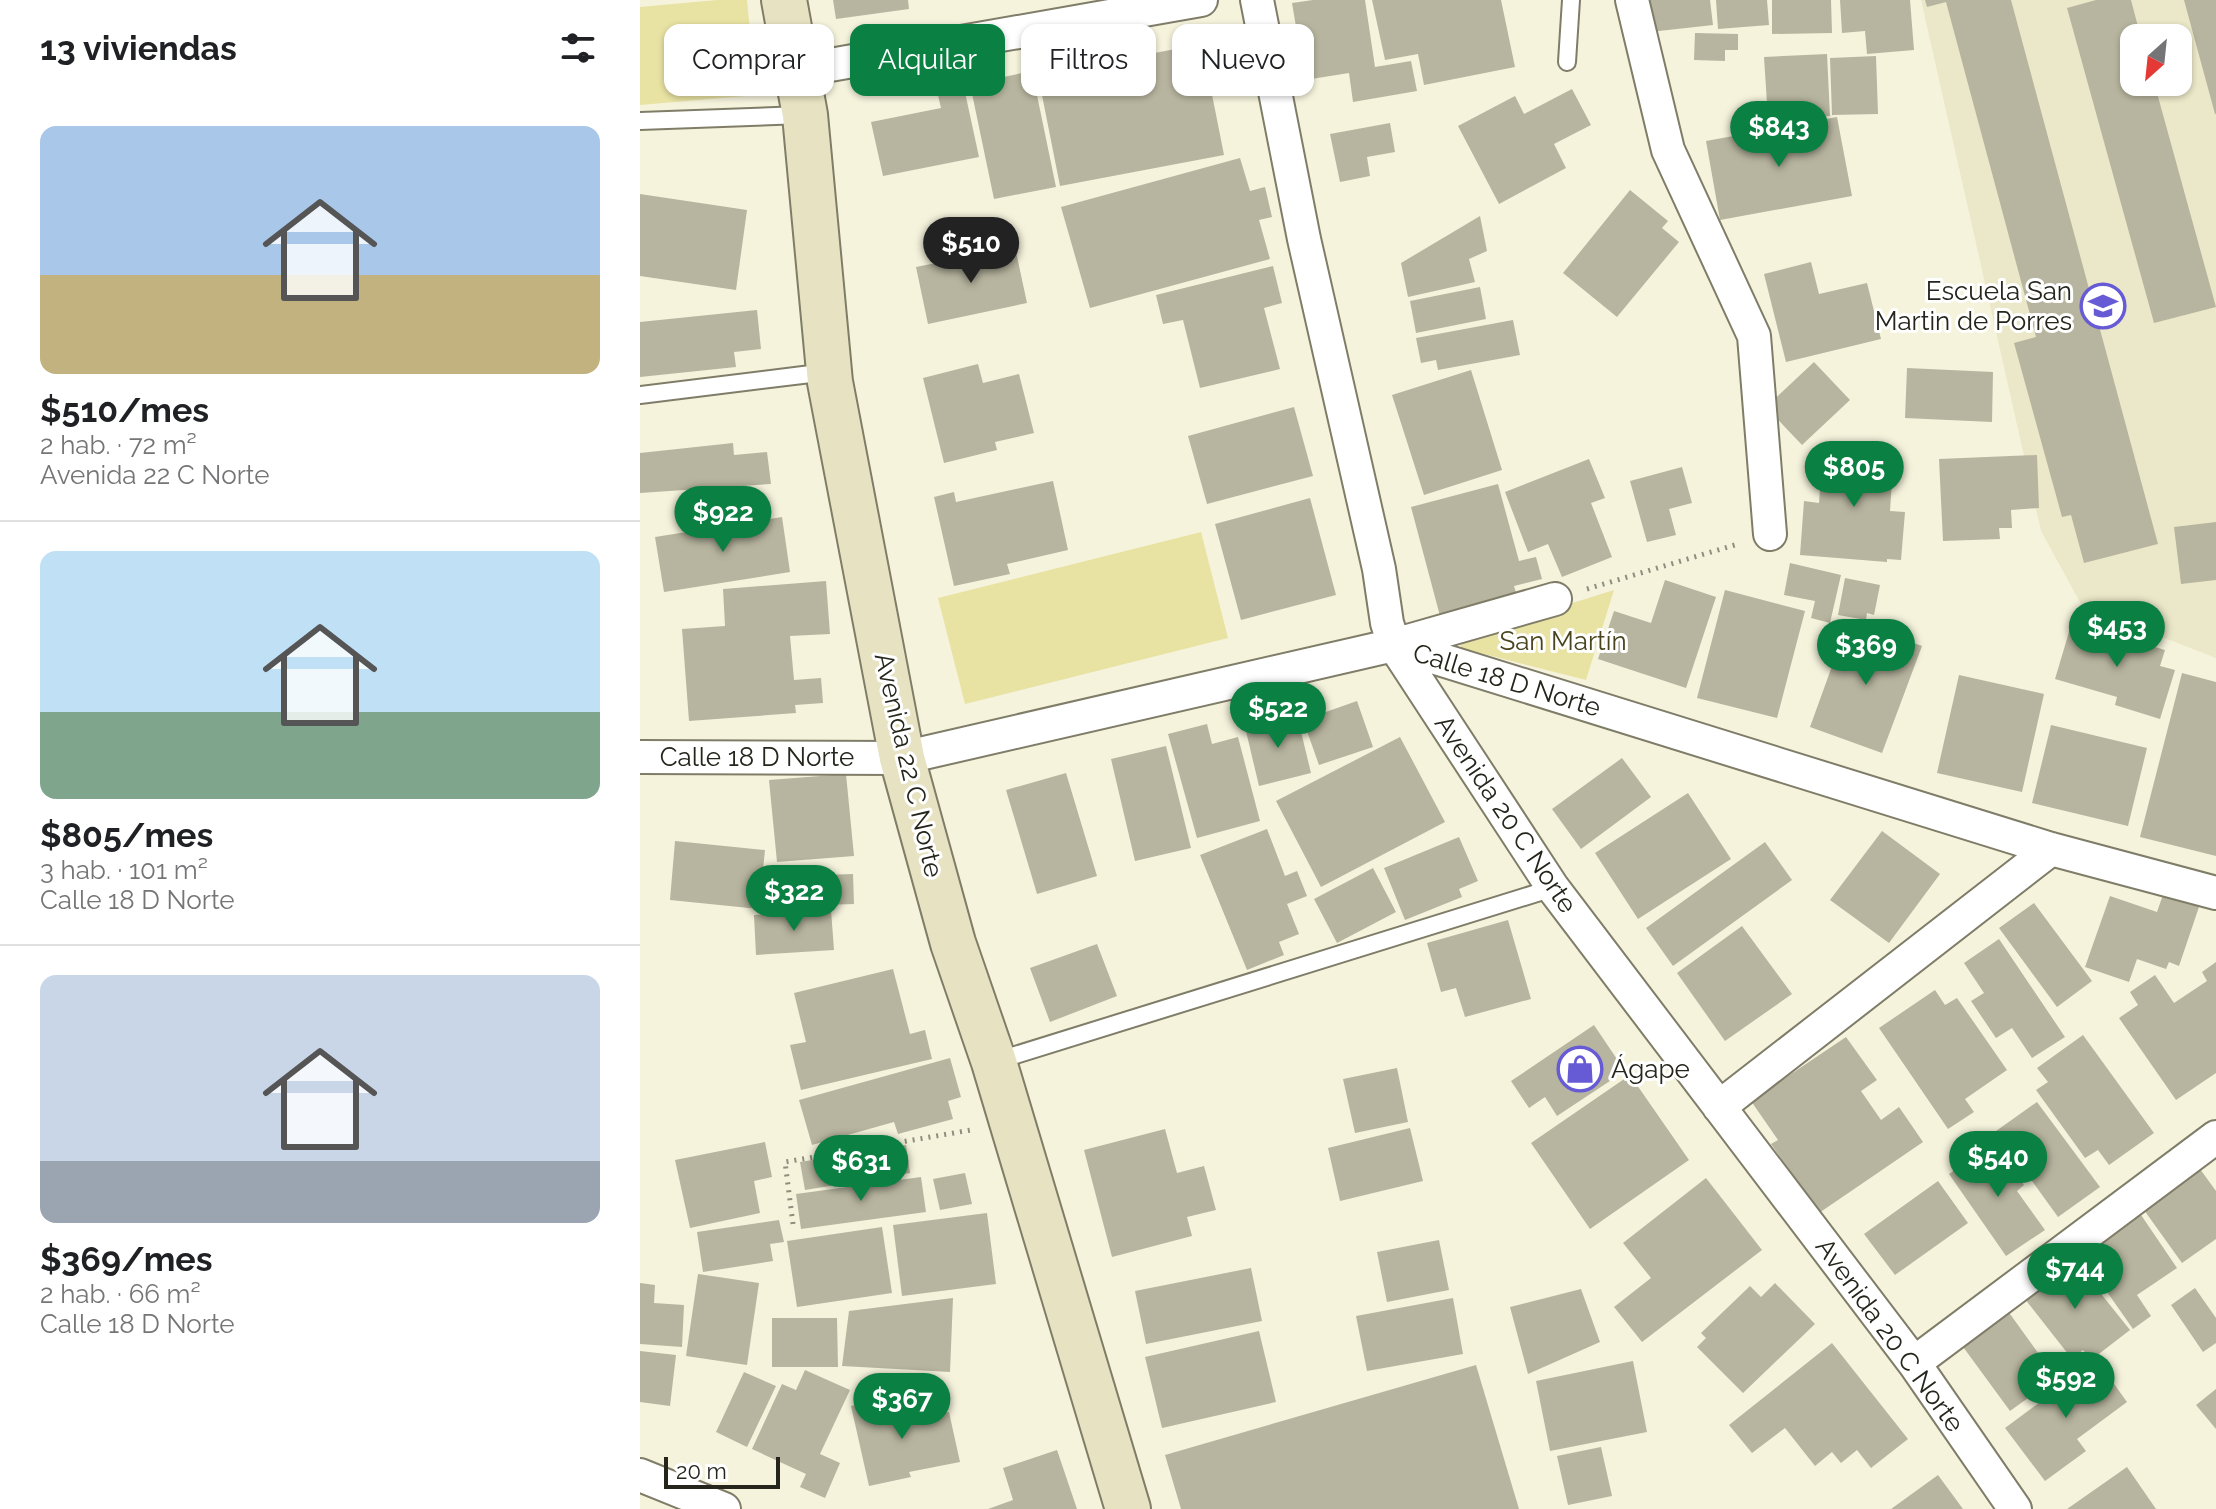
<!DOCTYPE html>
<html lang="es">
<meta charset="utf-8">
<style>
:root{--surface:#fff;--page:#f2f2f2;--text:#202124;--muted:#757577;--line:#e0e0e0;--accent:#0b8043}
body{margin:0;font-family:Raleway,sans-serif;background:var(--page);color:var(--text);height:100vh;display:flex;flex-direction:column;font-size:30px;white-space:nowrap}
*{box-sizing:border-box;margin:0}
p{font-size:26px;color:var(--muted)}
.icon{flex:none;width:44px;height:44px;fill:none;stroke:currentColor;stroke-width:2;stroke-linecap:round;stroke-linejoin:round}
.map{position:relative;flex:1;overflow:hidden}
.drawer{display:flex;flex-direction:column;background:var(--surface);width:640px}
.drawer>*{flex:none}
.guide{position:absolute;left:24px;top:24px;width:760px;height:72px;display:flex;gap:16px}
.needle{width:52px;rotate:207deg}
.controls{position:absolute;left:1480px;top:24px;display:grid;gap:16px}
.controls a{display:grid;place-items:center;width:72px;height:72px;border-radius:16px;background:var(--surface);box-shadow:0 2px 6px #0004;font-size:40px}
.scale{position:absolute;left:24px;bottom:20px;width:116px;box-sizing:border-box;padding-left:8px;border:4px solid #25251c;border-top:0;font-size:22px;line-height:28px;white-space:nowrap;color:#25251c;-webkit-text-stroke:6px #fff;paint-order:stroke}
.price{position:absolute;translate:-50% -68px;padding:0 18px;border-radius:28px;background:var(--accent);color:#fff;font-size:26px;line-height:52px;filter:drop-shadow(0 2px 4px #0008)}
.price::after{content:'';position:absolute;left:50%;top:48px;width:24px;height:18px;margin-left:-12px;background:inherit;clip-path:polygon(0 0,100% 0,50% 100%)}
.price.active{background:#222;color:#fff}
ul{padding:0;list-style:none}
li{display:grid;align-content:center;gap:16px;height:424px;padding:0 40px}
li+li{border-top:2px solid var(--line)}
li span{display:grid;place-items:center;height:248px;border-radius:16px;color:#555}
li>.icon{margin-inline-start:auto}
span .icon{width:144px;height:144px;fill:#fffc;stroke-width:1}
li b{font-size:34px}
h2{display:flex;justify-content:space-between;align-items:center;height:96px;padding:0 40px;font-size:34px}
.pill{padding:0 28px;border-radius:16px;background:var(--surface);box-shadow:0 2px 6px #0004;font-size:28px;line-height:72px}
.pill.active{background:var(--accent);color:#fff}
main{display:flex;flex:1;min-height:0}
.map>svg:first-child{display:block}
.built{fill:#ebe8c9;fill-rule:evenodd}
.green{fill:#e8e2a3}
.building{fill:#b7b59f}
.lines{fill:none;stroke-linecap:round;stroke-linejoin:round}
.lane-casing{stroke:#7f7d68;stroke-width:20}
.street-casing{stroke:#7f7d68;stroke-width:36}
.secondary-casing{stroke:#7f7d68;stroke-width:48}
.path{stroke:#8f8e7e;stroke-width:5;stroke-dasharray:2 6;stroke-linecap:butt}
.lane{stroke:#fff;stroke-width:16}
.street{stroke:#fff;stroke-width:32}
.secondary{stroke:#e7e3c2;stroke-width:44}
.labels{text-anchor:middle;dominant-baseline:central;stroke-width:6;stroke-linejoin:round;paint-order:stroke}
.poi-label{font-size:26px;fill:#25251c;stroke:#fff;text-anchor:end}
.park-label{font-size:26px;fill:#49441e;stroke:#fff}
.street-label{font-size:26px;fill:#25251c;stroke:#fff}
</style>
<main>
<section class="drawer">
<h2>13 viviendas<svg class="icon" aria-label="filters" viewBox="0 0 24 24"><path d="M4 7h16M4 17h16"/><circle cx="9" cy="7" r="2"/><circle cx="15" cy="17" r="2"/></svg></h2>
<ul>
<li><span style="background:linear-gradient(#a9c7e8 60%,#c2b280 0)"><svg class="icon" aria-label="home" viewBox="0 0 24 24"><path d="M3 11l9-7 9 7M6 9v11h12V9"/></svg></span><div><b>$510/mes</b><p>2 hab. · 72 m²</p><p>Avenida 22 C Norte</p></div></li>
<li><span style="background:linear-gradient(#bfe0f5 65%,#7fa58c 0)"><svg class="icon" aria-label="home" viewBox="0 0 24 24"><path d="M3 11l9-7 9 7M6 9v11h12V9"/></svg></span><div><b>$805/mes</b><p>3 hab. · 101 m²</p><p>Calle 18 D Norte</p></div></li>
<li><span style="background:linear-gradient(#c9d6e8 75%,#9aa5b1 0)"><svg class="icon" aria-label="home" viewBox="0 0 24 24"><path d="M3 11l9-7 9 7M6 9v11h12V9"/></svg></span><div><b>$369/mes</b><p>2 hab. · 66 m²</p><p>Calle 18 D Norte</p></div></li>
</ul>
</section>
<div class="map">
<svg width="1576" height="1509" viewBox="0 0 1576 1509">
<rect width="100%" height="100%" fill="#f5f3dc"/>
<path class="built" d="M 1281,0 L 1576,0 L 1576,658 L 1442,606 L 1401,531 ZM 1494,38 L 1538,38 L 1538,82 L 1494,82 Z"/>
<path class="green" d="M 77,0 L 107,0 L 116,95 L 0,105 L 0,7 Z
M 561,532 L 588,638 L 325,704 L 298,598 Z
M 974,590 L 946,680 L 821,648 L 821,638 Z"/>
<path class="building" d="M 193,0 L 268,0 L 269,9 L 196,19 Z
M 673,0 L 725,0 L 735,67 L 771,61 L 777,91 L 713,102 L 709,73 L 665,80 L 652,3 Z
M 732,0 L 861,0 L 875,67 L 784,85 L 778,54 L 745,60 Z
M 1006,0 L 1070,0 L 1073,25 L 1010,32 Z
M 1076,0 L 1127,0 L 1129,25 L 1078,29 Z
M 1132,0 L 1191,0 L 1192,33 L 1132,34 Z
M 1200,0 L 1270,0 L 1274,50 L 1227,54 L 1225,31 L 1202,33 Z
M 1285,0 L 1371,0 L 1518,544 L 1444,563 L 1431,515 L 1422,517 L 1374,343 L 1396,337 L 1306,2 L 1287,7 Z
M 1456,0 L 1491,0 L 1501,38 L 1494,38 L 1494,82 L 1514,82 L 1576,307 L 1514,323 L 1427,8 Z
M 1544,0 L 1576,0 L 1576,114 L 1575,114 Z
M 1055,33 L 1098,34 L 1098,50 L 1085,50 L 1085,61 L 1054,60 Z
M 562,44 L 584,155 L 420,186 L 398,75 Z
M 1187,54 L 1190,116 L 1128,119 L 1124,57 Z
M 1236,56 L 1238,114 L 1192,115 L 1190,58 Z
M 320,69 L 339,157 L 243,176 L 231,122 L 301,108 L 293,74 Z
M 392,71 L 416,187 L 354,199 L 330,84 Z
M 932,89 L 951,125 L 914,144 L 926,168 L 859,204 L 818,126 L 875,96 L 884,114 Z
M 1197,117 L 1212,196 L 1080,220 L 1066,141 Z
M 750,123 L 755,152 L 727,157 L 730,176 L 700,182 L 690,134 Z
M 600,158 L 610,191 L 625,187 L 632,217 L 619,220 L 630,259 L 450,308 L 421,207 Z
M 990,190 L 1028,221 L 1022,228 L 1039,242 L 977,317 L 923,273 Z
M 0,194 L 107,210 L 96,290 L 0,276 Z
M 840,216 L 847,251 L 829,259 L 835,282 L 768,297 L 761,263 Z
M 375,247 L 387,303 L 288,324 L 276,267 Z
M 1171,262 L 1179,294 L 1227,283 L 1241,339 L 1146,362 L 1124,274 Z
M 633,266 L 642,303 L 624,308 L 640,369 L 560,388 L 543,320 L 523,324 L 516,295 Z
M 840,287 L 846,319 L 776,333 L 770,301 Z
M 117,310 L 121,349 L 94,352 L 96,367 L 0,377 L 0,322 Z
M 873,320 L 880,355 L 798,370 L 796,360 L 781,363 L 776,338 Z
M 1174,362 L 1210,400 L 1162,445 L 1126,407 Z
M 338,364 L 343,383 L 379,374 L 394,433 L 355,442 L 357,450 L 304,463 L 283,378 Z
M 1267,368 L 1353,372 L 1352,422 L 1265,418 Z
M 831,370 L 862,470 L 784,495 L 752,395 Z
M 654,407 L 673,476 L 567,504 L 548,436 Z
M 93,443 L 94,455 L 127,452 L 131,484 L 0,493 L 0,453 Z
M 1183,447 L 1254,452 L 1250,511 L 1265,512 L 1261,560 L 1247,559 L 1247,562 L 1160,555 L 1164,501 L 1179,503 Z
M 1397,455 L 1399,508 L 1371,510 L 1372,528 L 1359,528 L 1360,539 L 1303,541 L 1299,459 Z
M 949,459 L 965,498 L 951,503 L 972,557 L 922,577 L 908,544 L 888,552 L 865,492 Z
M 1042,467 L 1052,503 L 1029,509 L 1036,535 L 1007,542 L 990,481 Z
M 413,481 L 428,550 L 367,564 L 370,574 L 314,586 L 294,497 L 314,492 L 316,502 Z
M 858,484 L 879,561 L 896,557 L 902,579 L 874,586 L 877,596 L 800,616 L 771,507 Z
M 670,498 L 696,595 L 601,620 L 575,524 Z
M 142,517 L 150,572 L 24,592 L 15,537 Z
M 1576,522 L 1576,580 L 1541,584 L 1534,527 Z
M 1150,563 L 1201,575 L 1190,623 L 1171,618 L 1175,601 L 1144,595 Z
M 1205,578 L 1240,585 L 1234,615 L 1227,613 L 1226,620 L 1198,615 Z
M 1025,580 L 1076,597 L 1046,688 L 958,659 L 974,611 L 1011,623 Z
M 186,581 L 190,634 L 150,636 L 154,680 L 181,678 L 183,703 L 155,705 L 156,713 L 49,721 L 42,629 L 85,626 L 83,589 Z
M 1085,590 L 1165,611 L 1137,718 L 1057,698 Z
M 1432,622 L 1525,650 L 1520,666 L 1535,670 L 1520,719 L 1475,705 L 1477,697 L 1415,679 Z
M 1218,623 L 1282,646 L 1242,753 L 1170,727 L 1204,633 L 1213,637 Z
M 1542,673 L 1576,682 L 1576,856 L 1500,837 Z
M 1319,675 L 1404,694 L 1382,792 L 1297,773 Z
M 717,701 L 733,747 L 679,765 L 663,720 Z
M 657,715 L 671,773 L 619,786 L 605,727 Z
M 567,724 L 572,744 L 598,737 L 620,821 L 557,838 L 528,734 Z
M 1411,725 L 1507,748 L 1488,826 L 1392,803 Z
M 760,737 L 805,822 L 681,887 L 636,801 Z
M 526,746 L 551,848 L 495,861 L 471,759 Z
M 982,758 L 1011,797 L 941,849 L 912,809 Z
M 426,773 L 457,876 L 397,894 L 366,790 Z
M 206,774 L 214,856 L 137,862 L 129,780 Z
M 1048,793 L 1091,859 L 998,919 L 955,853 Z
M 627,829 L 645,876 L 657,871 L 667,896 L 647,904 L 659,934 L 639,942 L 644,955 L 607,970 L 560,855 Z
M 1242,831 L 1300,874 L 1249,943 L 1190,900 Z
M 819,837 L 838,881 L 819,889 L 822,897 L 765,920 L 744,868 Z
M 35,841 L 125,850 L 119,909 L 30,900 Z
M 1125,842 L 1152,880 L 1033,966 L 1006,928 Z
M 733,868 L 756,912 L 697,943 L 674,899 Z
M 213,874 L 214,904 L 126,907 L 126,877 Z
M 1525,889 L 1561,901 L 1539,966 L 1529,962 L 1526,969 L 1497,959 L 1489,982 L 1445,967 L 1470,896 L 1517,912 Z
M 1394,903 L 1452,981 L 1417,1007 L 1359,928 Z
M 191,910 L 194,950 L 116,955 L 114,915 Z
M 868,920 L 891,999 L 825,1017 L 816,988 L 801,992 L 787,943 Z
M 1102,926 L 1152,994 L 1085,1041 L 1037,973 Z
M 1359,939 L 1425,1037 L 1392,1058 L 1372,1028 L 1356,1038 L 1331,1001 L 1344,993 L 1324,963 Z
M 457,944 L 477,996 L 410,1022 L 390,968 Z
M 1576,962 L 1576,1073 L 1536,1100 L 1479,1018 L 1498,1005 L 1490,992 L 1515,975 L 1534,1003 L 1567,981 L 1562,972 Z
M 253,969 L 270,1034 L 285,1030 L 292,1059 L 161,1090 L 150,1045 L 166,1042 L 154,993 Z
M 1295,990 L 1305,1005 L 1317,998 L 1367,1070 L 1325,1099 L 1334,1112 L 1308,1129 L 1239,1028 Z
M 954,1025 L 985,1071 L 917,1116 L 905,1097 L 889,1108 L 871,1081 Z
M 1443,1035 L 1514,1133 L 1469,1165 L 1458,1150 L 1445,1158 L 1396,1090 L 1408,1082 L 1397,1068 Z
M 1206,1037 L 1237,1080 L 1221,1091 L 1241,1120 L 1259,1107 L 1283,1142 L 1179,1213 L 1131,1144 L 1138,1140 L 1111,1101 Z
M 310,1058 L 321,1097 L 308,1101 L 313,1119 L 258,1134 L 254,1122 L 172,1145 L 159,1100 Z
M 757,1068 L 768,1122 L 715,1133 L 703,1079 Z
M 990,1075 L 1049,1160 L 950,1229 L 891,1143 Z
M 1397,1102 L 1460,1187 L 1418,1217 L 1356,1131 Z
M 770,1128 L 783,1181 L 700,1201 L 688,1148 Z
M 525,1129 L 537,1173 L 564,1166 L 576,1210 L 547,1217 L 552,1236 L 472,1257 L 444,1150 Z
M 125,1142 L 132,1177 L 114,1181 L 120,1213 L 50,1228 L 35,1160 Z
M 1355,1143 L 1384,1185 L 1377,1191 L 1405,1230 L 1366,1256 L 1309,1174 Z
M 266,1145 L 270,1173 L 165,1190 L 160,1162 Z
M 1560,1169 L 1576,1191 L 1576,1239 L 1542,1263 L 1504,1210 Z
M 325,1173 L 332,1204 L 300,1210 L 293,1179 Z
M 281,1177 L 286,1212 L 161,1229 L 156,1194 Z
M 1066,1178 L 1122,1250 L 1002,1342 L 974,1307 L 1011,1278 L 983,1243 Z
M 1298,1181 L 1328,1223 L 1255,1275 L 1224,1234 Z
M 1497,1209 L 1537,1268 L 1497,1295 L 1511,1316 L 1493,1329 L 1437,1249 Z
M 347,1213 L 356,1284 L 262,1296 L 253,1225 Z
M 139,1220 L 144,1242 L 130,1244 L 133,1261 L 63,1272 L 57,1232 Z
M 242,1227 L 252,1293 L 157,1307 L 147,1241 Z
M 799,1240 L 809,1290 L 747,1302 L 737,1252 Z
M 1430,1255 L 1490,1330 L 1451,1360 L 1443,1350 L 1432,1359 L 1381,1294 Z
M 611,1268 L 622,1321 L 506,1344 L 495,1291 Z
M 58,1274 L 119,1283 L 107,1365 L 46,1356 Z
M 0,1283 L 15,1285 L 14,1303 L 44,1305 L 42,1347 L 0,1344 Z
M 1135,1283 L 1175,1324 L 1103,1393 L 1057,1347 L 1066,1338 L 1061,1333 L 1110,1286 L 1121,1297 Z
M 1555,1288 L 1576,1318 L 1576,1343 L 1563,1352 L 1531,1305 Z
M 941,1289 L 960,1342 L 888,1374 L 870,1307 Z
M 313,1298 L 310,1372 L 202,1366 L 209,1311 Z
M 813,1298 L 823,1354 L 727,1371 L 716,1316 Z
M 1365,1307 L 1416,1378 L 1370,1411 L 1318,1340 Z
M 132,1318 L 197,1318 L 198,1367 L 132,1367 Z
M 619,1331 L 636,1402 L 522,1428 L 505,1357 Z
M 1192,1343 L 1268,1439 L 1231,1468 L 1217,1450 L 1201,1463 L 1192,1452 L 1175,1466 L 1145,1428 L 1112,1453 L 1089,1425 Z
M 0,1351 L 36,1355 L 30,1406 L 0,1402 Z
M 1457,1360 L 1487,1402 L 1437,1439 L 1446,1451 L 1405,1481 L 1365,1428 Z
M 993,1361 L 1007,1432 L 910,1451 L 896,1381 Z
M 836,1365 L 879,1509 L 541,1509 L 525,1455 Z
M 165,1370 L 210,1390 L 180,1454 L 200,1463 L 185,1498 L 160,1487 L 166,1474 L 112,1449 L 142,1384 L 156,1390 Z
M 104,1372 L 136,1386 L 107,1447 L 76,1432 Z
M 1576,1389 L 1576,1429 L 1556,1405 Z
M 254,1396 L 260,1422 L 309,1412 L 320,1462 L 269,1472 L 271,1477 L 229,1486 L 211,1406 Z
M 961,1447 L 972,1496 L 928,1505 L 917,1456 Z
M 417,1450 L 437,1509 L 348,1509 L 373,1500 L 363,1468 Z
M 1487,1467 L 1516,1509 L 1427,1509 Z
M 1298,1475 L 1323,1509 L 1251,1509 Z"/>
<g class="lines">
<g class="lane-casing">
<path id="lane" d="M 927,62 L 931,0
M 0,121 L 163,115
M 0,395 L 187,372
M 356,1061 L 913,888"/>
</g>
<g class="street-casing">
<path id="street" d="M 617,0 L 664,239 L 739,569 L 747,623 L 754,645 L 913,888 L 1274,1363 L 1375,1509
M 992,0 L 1028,150 L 1114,336 L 1130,534
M 156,71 L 561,0
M 754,645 L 1411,849 L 1576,893
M 0,757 L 262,758 L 754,645 L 915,599
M 1079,1107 L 1411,849
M 1274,1363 L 1576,1137
M 0,1475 L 84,1509"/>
</g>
<g class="secondary-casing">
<path id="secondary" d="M 144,0 L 165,115 L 190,382 L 262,758 L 313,943 L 354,1062 L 488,1509"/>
</g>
<path class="path" d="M 947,589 L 1098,544
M 153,1224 L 145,1162 L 331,1130"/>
<use href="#lane" class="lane"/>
<use href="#street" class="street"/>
<use href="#secondary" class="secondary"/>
</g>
<defs>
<g id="school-ring" transform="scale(2.3)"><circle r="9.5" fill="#fff" stroke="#665bd5" stroke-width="1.5"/><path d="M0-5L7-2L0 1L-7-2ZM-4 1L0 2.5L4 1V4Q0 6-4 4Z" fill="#665bd5"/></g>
<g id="shop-ring" transform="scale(2.3)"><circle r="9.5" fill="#fff" stroke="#665bd5" stroke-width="1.5"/><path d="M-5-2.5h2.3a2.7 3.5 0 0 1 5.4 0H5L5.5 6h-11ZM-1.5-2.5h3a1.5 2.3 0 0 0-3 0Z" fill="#665bd5"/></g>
</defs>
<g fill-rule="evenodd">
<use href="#school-ring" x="1463" y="306"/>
<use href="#shop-ring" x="940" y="1069"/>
</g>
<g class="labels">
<g class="poi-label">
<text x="1432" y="291">Escuela San<tspan x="1432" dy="30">Martin de Porres</tspan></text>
<text x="971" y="1069" text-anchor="start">Ágape</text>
</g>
<g class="park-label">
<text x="923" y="641">San Martín</text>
</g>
<g class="street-label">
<text transform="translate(867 680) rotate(17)">Calle 18 D Norte</text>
<text x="117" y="757">Calle 18 D Norte</text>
<text transform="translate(269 765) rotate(77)">Avenida 22 C Norte</text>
<text transform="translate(866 814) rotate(56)">Avenida 20 C Norte</text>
<text transform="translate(1250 1335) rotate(54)">Avenida 20 C Norte</text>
</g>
</g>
</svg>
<div class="controls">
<a><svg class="needle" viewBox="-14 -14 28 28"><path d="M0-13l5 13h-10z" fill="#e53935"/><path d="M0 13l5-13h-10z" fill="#757577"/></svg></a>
</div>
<div class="scale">20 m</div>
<b class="price" style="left:1139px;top:169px">$843</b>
<b class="price active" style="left:331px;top:285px">$510</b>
<b class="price" style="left:1214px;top:509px">$805</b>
<b class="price" style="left:83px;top:554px">$922</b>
<b class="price" style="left:1477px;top:669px">$453</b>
<b class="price" style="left:1226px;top:687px">$369</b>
<b class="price" style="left:638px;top:750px">$522</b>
<b class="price" style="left:154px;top:933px">$322</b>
<b class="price" style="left:1358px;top:1199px">$540</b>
<b class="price" style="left:221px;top:1203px">$631</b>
<b class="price" style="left:1435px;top:1311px">$744</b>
<b class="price" style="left:1426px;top:1420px">$592</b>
<b class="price" style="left:262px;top:1441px">$367</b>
<div class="guide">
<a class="pill">Comprar</a>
<a class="pill active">Alquilar</a>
<a class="pill">Filtros</a>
<a class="pill">Nuevo</a>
</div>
</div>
</main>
